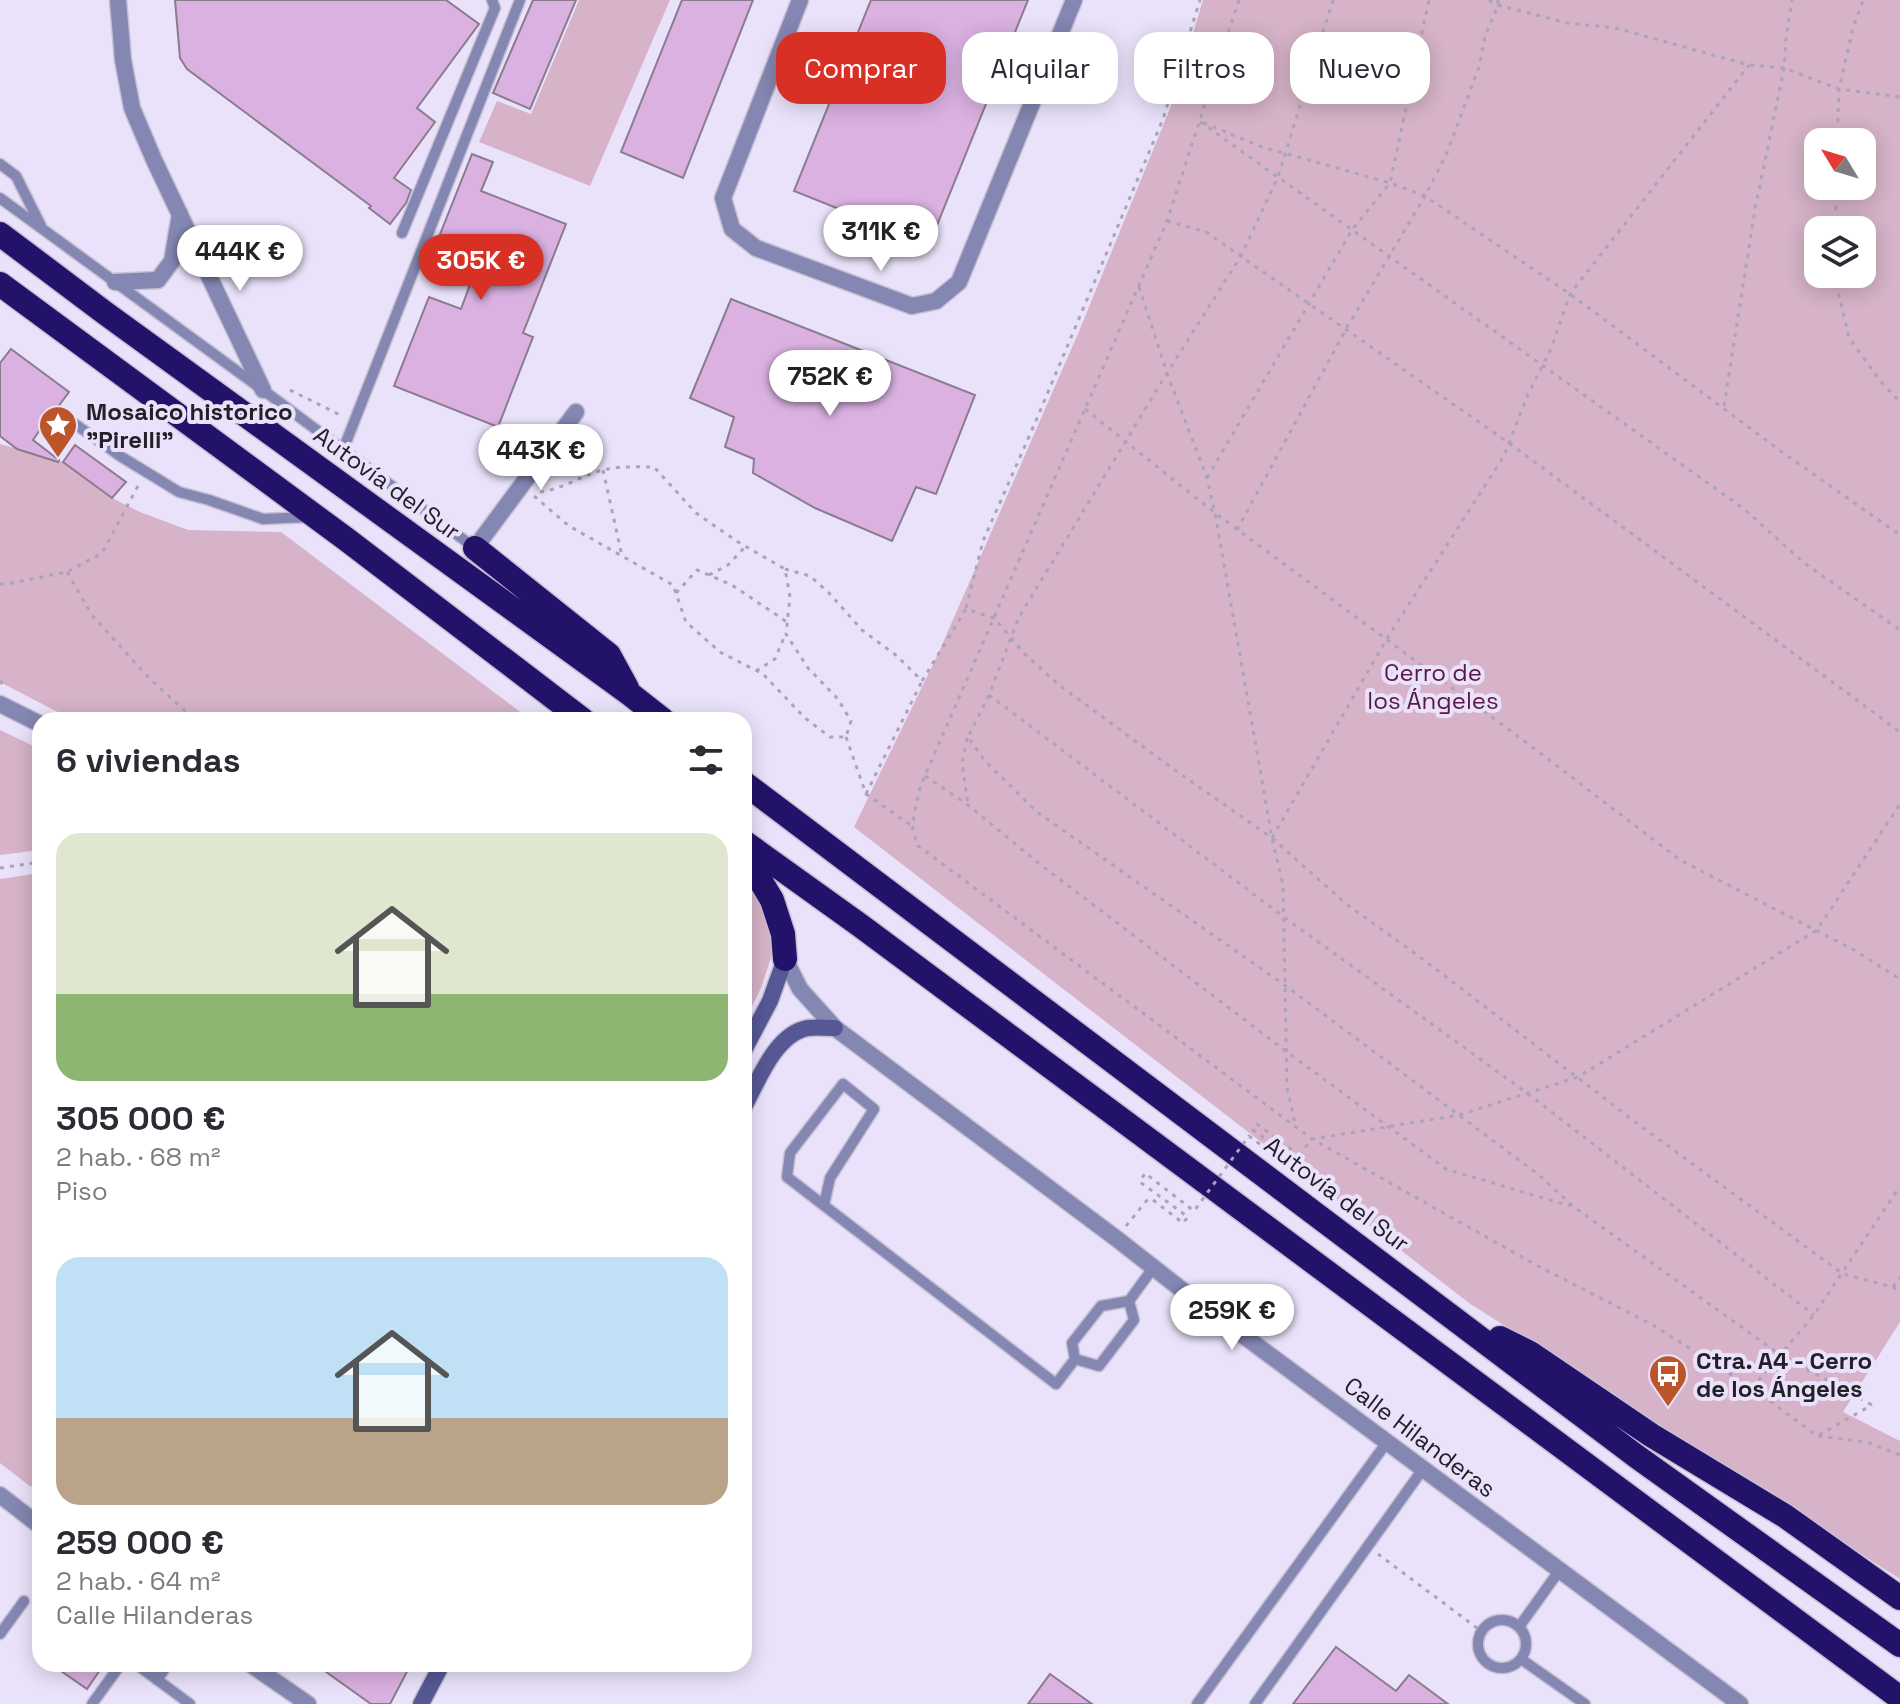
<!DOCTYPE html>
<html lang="es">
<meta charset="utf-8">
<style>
:root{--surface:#fff;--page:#f2f2f3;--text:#2b2b33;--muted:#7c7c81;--accent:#d93025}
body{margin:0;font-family:"Space Grotesk",sans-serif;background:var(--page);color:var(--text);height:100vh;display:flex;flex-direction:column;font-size:30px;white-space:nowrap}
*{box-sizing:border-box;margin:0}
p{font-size:26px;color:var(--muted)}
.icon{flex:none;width:44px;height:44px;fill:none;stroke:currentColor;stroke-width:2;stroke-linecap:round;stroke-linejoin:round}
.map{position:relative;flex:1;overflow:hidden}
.side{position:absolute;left:32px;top:712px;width:720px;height:960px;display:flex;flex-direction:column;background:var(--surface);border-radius:24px;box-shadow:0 4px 20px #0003}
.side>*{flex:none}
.guide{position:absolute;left:776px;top:32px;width:760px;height:72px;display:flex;gap:16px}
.needle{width:52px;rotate:308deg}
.tools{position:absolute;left:1804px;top:128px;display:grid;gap:16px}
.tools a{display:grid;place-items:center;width:72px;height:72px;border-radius:16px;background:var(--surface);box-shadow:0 4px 20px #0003;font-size:40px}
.price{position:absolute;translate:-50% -68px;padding:0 18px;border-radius:28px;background:#fff;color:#222;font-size:26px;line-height:52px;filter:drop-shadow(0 2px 4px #0008)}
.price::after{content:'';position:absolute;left:50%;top:48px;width:24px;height:18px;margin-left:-12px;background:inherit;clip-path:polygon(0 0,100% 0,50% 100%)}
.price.current{background:var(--accent);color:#fff}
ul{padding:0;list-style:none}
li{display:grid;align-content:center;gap:16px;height:424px;padding:0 24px}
li span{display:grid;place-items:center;height:248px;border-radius:24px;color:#555}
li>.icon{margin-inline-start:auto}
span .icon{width:144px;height:144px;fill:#fffc;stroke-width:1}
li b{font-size:34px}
h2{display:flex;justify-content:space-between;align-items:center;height:96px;padding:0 24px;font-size:34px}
.chip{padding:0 28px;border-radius:24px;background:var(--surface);box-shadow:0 4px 20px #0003;font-size:28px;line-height:72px}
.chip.current{background:var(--accent);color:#fff}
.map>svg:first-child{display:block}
.green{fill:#d6b3c8;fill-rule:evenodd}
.building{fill:#dab1e1;stroke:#8a7b8d;stroke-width:2}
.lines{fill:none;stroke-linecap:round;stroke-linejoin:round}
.lane-casing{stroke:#c6bfd4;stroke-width:13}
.street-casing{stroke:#c6bfd4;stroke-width:19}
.secondary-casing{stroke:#c6bfd4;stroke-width:19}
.highway-casing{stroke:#c6bfd4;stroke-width:27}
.path{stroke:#aba4b8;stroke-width:3;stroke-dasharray:4 6;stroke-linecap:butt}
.lane{stroke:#8387b1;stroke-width:10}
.street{stroke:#8387b1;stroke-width:16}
.secondary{stroke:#555894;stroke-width:16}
.highway{stroke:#22126a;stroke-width:24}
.path-bridge{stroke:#aba4b8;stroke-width:3;stroke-dasharray:4 6;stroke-linecap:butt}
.labels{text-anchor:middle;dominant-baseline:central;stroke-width:8;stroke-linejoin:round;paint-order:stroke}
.poi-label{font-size:24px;font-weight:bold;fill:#232029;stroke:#eae2fa;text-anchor:start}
.street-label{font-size:24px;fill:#232029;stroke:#eae2fa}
.park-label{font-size:24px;fill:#591746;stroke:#eae2fa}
</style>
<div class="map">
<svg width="1900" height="1704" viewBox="0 0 1900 1704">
<rect width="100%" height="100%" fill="#eae2fa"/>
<path class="green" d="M 579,0 L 670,0 L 590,186 L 479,142 L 497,101 L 531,114 Z
M 1203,0 L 1900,0 L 1900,1322 L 1843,1412 L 1900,1441 L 1900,1579 L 1469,1303 L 854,827 L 938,654 L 1080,329 L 1171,106 ZM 1818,142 L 1862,142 L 1862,186 L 1818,186 ZM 1818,230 L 1862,230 L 1862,274 L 1818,274 Z
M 0,444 L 63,462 L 112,498 L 140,512 L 188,530 L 281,532 L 531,720 L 73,720 L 0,682 Z
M 0,730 L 40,749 L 40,850 L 0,855 Z
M 40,873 L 40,1469 L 31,1487 L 0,1463 L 0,879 Z
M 744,879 L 762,895 L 772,935 L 771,958 L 761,988 L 751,1008 L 744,1013 Z"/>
<path class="building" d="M 175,0 L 446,0 L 479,24 L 417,108 L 435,122 L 394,178 L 411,190 L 406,203 L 390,224 L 369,208 L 371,206 L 187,69 L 180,58 Z
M 533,0 L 576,0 L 530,109 L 493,93 Z
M 682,0 L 753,0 L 683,178 L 621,152 Z
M 871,0 L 1028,0 L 929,245 L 794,191 Z
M 472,154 L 493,162 L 481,191 L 566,224 L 523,333 L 533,337 L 498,427 L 394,386 L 429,297 L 461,309 L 472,279 L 429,262 Z
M 731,299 L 975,395 L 936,494 L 916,487 L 892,541 L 815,508 L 753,473 L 754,459 L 725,447 L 734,417 L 690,398 Z
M 11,349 L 69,392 L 55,411 L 47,410 L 43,413 L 41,420 L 44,424 L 33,440 L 59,460 L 58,462 L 17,449 L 0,436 L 0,363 Z
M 75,445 L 126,482 L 112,498 L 63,462 Z
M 1336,1647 L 1396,1691 L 1409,1675 L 1448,1704 L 1293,1704 Z
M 51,1664 L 104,1664 L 87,1689 Z
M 315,1664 L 411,1664 L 390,1704 L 371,1704 Z
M 1050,1674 L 1092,1704 L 1028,1704 Z"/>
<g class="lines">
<g class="lane-casing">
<path id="lane" d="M 0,164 L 16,176 L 41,226
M 0,198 L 263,390 L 475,548
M 402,233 L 495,8 L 492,0
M 49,418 L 75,424 L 120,456 L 179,492 L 209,500 L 263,519 L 310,517
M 343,450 L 520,0
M 824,1205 L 830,1178 L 874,1109 L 843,1084 L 790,1153 L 787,1177 L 1056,1384 L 1075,1359 L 1072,1343 L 1101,1306 L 1129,1301 L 1153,1268
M 1075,1359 L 1099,1366 L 1134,1320 L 1129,1301
M1478 1644a24 24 0 1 1 48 0a24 24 0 1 1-48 0Z
M 1519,1627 L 1559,1571
M 0,1634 L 24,1601
M 1521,1659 L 1585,1704
M 136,1664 L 190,1704
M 157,1680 L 168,1664
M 92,1704 L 121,1664
M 1197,1704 L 1387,1442
M 1255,1704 L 1423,1469"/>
</g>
<g class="street-casing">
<path id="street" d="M 118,0 L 123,60 L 132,108 L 154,160 L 263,390
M 800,0 L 723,198 L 732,229 L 756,248 L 912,306 L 936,301 L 959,282 L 1074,0
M 115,282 L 158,280 L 172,261 L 180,214
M 475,548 L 576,412
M 0,704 L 40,724
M 785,959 L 800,989 L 835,1028 L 1117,1239 L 1186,1293 L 1740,1704
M 0,1495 L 40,1526
M 250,1664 L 308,1704"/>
</g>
<g class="secondary-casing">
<path id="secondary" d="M 744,1050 L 770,1001 L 785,959
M 744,1107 C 758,1081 776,1033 808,1028 C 817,1027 826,1028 835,1028
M 421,1704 L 442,1664"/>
</g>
<g class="highway-casing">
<path id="highway" d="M 0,234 L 105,313 L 630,694 L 663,720
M 0,284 L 346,539 L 583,720
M 475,548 L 609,655 L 627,688
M 744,783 L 1636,1456 L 1900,1645
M 744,842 L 861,926 L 1900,1698
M 744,853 L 772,900 L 783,934 L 785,959
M 1500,1338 L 1530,1353 L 1651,1435 L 1785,1516 L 1900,1598"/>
</g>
<path class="path" d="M 1239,0 L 1167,221 L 920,787 L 912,826 L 917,845 L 1312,1139 L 1536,1265 L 1653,1325 L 1752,1388 L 1817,1436 L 1866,1442 L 1900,1455
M 1333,0 L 1278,177 L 1241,256 L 1167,373 L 1019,617 L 989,695 L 968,737 L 984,760 L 1037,812 L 1286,986 L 1539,1175 L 1574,1207 L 1779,1354 L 1872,1405
M 1489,0 L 1498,5 L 1567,23 L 1616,28 L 1749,65 L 1784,68 L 1839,89 L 1900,97
M 1498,0 L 1498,5 L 1485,36 L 1479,67 L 1447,153 L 1425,196 L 1390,183 L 1262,147 L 1199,121 L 1743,508 L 1803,562 L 1900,630
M 1837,142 L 1839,89 L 1853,28 L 1863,0
M 1167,221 L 1206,232 L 1509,443 L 1900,732
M 1835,230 L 1836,186
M 1834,274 L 1849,338 L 1882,383 L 1900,402
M 1139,287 L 1167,373 L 1207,478 L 1215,513 L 1272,838 L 1283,885 L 1287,1088 L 1296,1127
M 290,390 L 340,415
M 1724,406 L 1755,209 L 1784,68 L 1786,37 L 1792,0
M 1085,409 L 1215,513 L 1527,743 L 1680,860 L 1854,950 L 1900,979
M 603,470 L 622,556
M 1207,478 L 1352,230 L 1390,183 L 1429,0
M 534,496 L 569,526 L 673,585 L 686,622 L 720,652 L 763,674 L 805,718 L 830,737 L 846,737 L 851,721 L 838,699 L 808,668 L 786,634 L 790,597 L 785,569 L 738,542 L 696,513 L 654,467 C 639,467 622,466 608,469 C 584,473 565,489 540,492
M 1237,530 L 1346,329 L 1425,196 L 1570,294 L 1782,452 L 1900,535
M 785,569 L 810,576 L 829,593 L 862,630 L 897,656 L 922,681 L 966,609 L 994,618 L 1024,653 L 1059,685 L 1172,768 L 1272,838 L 1345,903 L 1428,963 L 1634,1121 L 1843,1274 L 1893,1287 L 1900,1292
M 67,572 L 92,615 L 148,677 L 195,720
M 709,575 L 728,565 L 746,546
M 0,584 L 7,584 L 67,572 L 102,553 L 138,486
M 676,593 L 697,570 L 732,585 L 787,622
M 966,608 L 983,541 L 1035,423 L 1163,119 L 1200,0
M 756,671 L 775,659 L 785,635
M 0,681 L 6,688
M 989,695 L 1284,917 L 1527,1093 L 1814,1315
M 846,737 L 866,794 L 912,826
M 967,738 L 962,763 L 968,805
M 925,776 L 968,805 L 1041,865 L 1287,1052 L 1446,1169 L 1570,1206
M 866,794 L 922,681
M 1272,838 L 1386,640 L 1504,456 L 1528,394 L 1551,349 L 1570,294 L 1749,65
M 0,868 L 40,862
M 1299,1155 L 1312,1139 L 1459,1115 L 1578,1077 L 1817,930 L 1900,804
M 1126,1226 L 1148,1199 L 1153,1200
M 1893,1287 L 1900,1277
M 1752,1388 L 1814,1315 L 1900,1186
M 1819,1435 L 1872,1405
M 1378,1554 L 1481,1631"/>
<use href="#lane" class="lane"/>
<use href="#street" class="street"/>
<use href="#secondary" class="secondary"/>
<use href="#highway" class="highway"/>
<path class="path-bridge" d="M 1153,1200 L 1183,1223 L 1188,1217 L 1140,1182 L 1145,1173 L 1194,1211 L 1249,1136 L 1299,1173 L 1304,1167 L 1253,1130 L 1257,1124 L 1299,1155"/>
</g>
<defs>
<g id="sight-pin" transform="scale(2)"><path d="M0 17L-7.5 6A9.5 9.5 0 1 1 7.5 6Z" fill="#bc562a" stroke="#eae2fa"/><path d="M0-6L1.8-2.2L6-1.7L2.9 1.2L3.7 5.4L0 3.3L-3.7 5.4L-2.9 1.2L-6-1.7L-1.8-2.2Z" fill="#fff"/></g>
<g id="bus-pin" transform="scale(2)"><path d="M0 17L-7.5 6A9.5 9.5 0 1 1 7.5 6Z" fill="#bc562a" stroke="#eae2fa"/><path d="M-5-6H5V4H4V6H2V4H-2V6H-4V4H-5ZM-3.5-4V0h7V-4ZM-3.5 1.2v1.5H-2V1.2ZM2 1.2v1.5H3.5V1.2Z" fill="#fff"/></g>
</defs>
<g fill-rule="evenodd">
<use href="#sight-pin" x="58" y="425"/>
<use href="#bus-pin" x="1668" y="1374"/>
</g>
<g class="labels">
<g class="poi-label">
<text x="86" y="411">Mosaico historico<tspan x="86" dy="28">"Pirelli"</tspan></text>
<text x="1696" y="1360">Ctra. A4 - Cerro<tspan x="1696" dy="28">de los Ángeles</tspan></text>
</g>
<g class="street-label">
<text transform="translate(387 483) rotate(36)">Autovía del Sur</text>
<text transform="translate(1337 1194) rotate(37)">Autovía del Sur</text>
<text transform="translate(1420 1437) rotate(37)">Calle Hilanderas</text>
</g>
<g class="park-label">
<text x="1433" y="672">Cerro de<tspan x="1433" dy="28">los Ángeles</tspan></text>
</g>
</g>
</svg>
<div class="tools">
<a><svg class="needle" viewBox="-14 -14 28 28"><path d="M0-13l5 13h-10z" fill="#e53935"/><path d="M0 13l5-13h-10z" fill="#7c7c81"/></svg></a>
<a><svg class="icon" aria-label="layers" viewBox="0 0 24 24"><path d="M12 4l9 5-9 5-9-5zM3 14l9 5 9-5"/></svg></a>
</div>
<b class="price" style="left:881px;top:273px">311K €</b>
<b class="price" style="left:240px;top:293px">444K €</b>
<b class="price current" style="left:481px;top:302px">305K €</b>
<b class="price" style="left:830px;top:418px">752K €</b>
<b class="price" style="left:541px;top:492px">443K €</b>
<b class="price" style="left:1232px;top:1352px">259K €</b>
<div class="guide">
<a class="chip current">Comprar</a>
<a class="chip">Alquilar</a>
<a class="chip">Filtros</a>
<a class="chip">Nuevo</a>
</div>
<section class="side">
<h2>6 viviendas<svg class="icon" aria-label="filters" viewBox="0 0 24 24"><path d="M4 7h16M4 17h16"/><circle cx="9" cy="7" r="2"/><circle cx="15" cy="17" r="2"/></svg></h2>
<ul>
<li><span style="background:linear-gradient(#dfe7d0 65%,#8fb573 0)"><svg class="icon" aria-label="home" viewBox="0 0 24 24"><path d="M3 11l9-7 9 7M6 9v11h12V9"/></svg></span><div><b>305 000 €</b><p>2 hab. · 68 m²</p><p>Piso</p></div></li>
<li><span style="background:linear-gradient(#bfe0f5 65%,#b9a48a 0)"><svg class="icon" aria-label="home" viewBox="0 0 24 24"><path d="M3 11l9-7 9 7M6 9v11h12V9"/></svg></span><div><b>259 000 €</b><p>2 hab. · 64 m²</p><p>Calle Hilanderas</p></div></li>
</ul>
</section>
</div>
